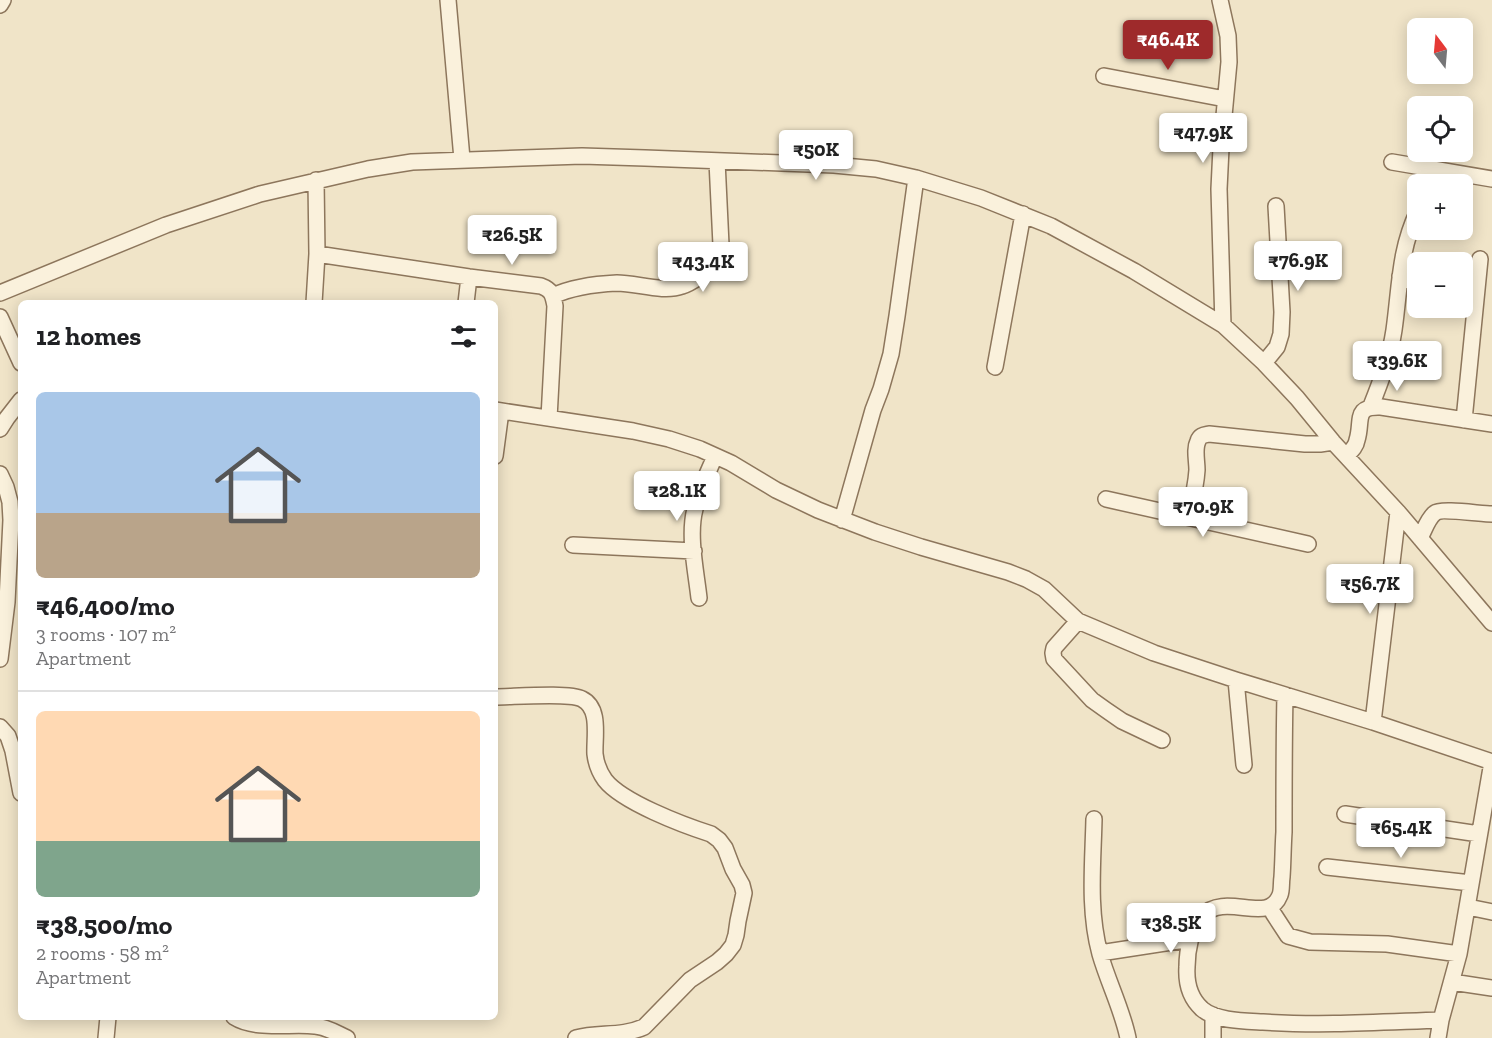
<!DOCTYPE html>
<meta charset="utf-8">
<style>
:root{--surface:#fff;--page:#f6f6f6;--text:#202124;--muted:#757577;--line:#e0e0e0;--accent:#9e2a2b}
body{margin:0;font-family:"Zilla Slab",serif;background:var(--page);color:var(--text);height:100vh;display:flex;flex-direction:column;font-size:22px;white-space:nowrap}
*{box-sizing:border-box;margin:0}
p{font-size:20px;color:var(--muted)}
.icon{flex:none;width:33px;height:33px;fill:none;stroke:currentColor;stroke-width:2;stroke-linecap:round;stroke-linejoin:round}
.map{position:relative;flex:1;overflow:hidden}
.drawer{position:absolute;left:18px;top:300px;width:480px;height:720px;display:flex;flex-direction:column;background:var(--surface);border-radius:9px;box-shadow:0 3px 15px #0003}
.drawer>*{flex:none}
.needle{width:39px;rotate:344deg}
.controls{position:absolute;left:1407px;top:18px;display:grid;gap:12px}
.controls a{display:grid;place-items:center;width:66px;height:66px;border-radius:9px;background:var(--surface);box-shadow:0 3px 15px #0003;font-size:30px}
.price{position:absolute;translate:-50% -51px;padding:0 14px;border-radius:6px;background:#fff;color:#222;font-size:20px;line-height:39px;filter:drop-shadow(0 2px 3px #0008)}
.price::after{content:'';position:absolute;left:50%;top:36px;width:18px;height:14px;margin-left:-9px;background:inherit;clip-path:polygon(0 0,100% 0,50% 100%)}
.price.selected{background:var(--accent);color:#fff}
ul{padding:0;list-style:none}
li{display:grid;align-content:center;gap:12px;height:318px;padding:0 18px}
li+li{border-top:2px solid var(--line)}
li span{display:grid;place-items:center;height:186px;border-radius:9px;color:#555}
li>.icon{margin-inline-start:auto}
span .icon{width:108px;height:108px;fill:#fffc;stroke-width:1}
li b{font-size:26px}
h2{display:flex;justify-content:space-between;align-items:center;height:72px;padding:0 18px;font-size:26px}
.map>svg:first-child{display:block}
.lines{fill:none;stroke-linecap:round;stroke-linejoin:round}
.street-casing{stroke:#8d765c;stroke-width:18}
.street{stroke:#faf1dc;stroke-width:15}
</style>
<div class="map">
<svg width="1492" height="1038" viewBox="0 0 1492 1038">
<rect width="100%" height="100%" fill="#f0e4c8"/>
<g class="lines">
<g class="street-casing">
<path id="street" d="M 448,0 L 462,159
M 1220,0 L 1228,36 L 1229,62 L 1221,148 L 1219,189 L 1223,325
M 0,5 L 3,0
M 1104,76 L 1225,99
M 1392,162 L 1492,179
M 317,254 L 469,277 L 541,286 C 552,290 553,295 555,306 L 549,418
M 1400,276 L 1418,285
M 0,293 L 166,225 L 260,194 L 368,169 L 412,162 L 582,156 L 645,158 L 834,165 L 876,169 L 916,178 L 981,198 L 1051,226 L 1134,271 L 1223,325 L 1264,363 L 1297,398 L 1333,442 L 1398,512 L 1492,623
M 553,296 C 572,287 595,284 617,283 C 637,283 663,293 682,286 C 689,284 696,279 702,275 C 716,266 719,262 721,245 L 717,161
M 314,303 L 317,254 L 316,180
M 466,303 L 469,277
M 0,317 L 21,363
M 1264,363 L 1277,347 L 1281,334 L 1282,312 L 1276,206
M 995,367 L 1023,214
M 1371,406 C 1381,381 1390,357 1394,330 C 1400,288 1399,250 1418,211
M 495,410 L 633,431 L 669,439 L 700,449 L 731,463 L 776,490 L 818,510 L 875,532 L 921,547 L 1008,572 L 1026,579 L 1044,589 L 1078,621 L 1154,653 L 1236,680 L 1373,722 L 1492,762
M 1464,420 L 1480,259
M 0,429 L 7,418 L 21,400
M 495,456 L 501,411
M 1346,456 C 1351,451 1356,447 1357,440 C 1363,421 1353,406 1381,407 L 1492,424
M 0,474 L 6,487 L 10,502 L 11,520 L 7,602 L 0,659
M 1106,499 L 1308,544
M 1188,517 C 1192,502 1196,486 1197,470 C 1197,461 1194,449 1198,441 C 1200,435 1204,435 1209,434 L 1305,444 L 1320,444 L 1333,442
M 842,520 L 873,410 L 881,389 L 891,354 L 897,316 L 916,178
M 1420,538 C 1424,531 1428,518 1435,513 C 1441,508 1481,514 1492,514
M 573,545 L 694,551
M 699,598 C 696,571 688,535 695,509 C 699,490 708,473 715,456
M 1078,621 L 1054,648 L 1053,653 L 1054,659 L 1092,700 L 1106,710 L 1122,721 L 1162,740
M 1236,680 L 1244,765
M 1285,695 C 1284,740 1284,786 1284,832 C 1283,847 1283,862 1282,877 C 1281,883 1282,890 1280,895 C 1268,926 1226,891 1202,916 C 1191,928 1187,951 1187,967 C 1186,983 1190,998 1202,1009 C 1216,1021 1245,1021 1263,1022 C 1322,1026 1382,1022 1441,1020
M 495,697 C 513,697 569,692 582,699 C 601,708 594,738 595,754 C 596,763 600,773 605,780 C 622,802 683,825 711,834 L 719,840 L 725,848 L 733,869 L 742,885 L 744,893 L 738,921 L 736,935 L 733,945 L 726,954 L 717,962 L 690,980 L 644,1027 C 621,1037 599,1032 576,1038
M 1373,722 L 1398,512
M 0,727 L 8,736 L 13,751 L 21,793
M 1345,814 L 1479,834
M 1094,819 C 1093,864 1088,910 1100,954 C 1108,982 1122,1009 1128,1038
M 1327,867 L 1471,883
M 1468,907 L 1492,912
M 1273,913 L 1288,936 L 1310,942 L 1387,944 L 1459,954
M 1100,953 L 1191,939
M 1452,982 L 1492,988
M 1213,1015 L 1213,1038
M 234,1017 C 256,1031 291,1023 315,1026 C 327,1027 336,1033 347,1038
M 106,1038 L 108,1017
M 1438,1038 L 1441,1020 L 1459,954 L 1492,762"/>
</g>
<use href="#street" class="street"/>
</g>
</svg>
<div class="controls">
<a><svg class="needle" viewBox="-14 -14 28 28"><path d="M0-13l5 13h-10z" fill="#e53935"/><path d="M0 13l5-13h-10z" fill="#757577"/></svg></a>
<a><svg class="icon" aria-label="locate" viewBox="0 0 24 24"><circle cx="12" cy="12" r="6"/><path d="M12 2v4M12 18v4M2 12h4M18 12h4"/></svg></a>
<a>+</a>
<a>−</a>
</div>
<b class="price selected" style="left:1168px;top:71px">₹46.4K</b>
<b class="price" style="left:1203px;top:164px">₹47.9K</b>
<b class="price" style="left:816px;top:181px">₹50K</b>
<b class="price" style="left:512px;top:266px">₹26.5K</b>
<b class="price" style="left:1298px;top:292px">₹76.9K</b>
<b class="price" style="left:703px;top:293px">₹43.4K</b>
<b class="price" style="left:1397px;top:392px">₹39.6K</b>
<b class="price" style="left:677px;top:522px">₹28.1K</b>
<b class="price" style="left:1203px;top:538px">₹70.9K</b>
<b class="price" style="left:1370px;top:615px">₹56.7K</b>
<b class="price" style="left:1401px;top:859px">₹65.4K</b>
<b class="price" style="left:1171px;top:954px">₹38.5K</b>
<section class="drawer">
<h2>12 homes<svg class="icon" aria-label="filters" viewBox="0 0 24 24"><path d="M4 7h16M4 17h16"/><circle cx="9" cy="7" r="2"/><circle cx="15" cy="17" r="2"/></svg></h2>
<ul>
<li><span style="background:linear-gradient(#a9c7e8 65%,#b9a48a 0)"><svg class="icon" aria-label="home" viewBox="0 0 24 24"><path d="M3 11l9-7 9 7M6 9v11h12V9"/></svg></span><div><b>₹46,400/mo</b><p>3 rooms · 107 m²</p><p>Apartment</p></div></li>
<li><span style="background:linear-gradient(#ffd9b3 70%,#7fa58c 0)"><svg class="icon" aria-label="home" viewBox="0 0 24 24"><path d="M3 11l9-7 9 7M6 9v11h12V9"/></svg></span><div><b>₹38,500/mo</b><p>2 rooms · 58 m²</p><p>Apartment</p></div></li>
</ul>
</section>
</div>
